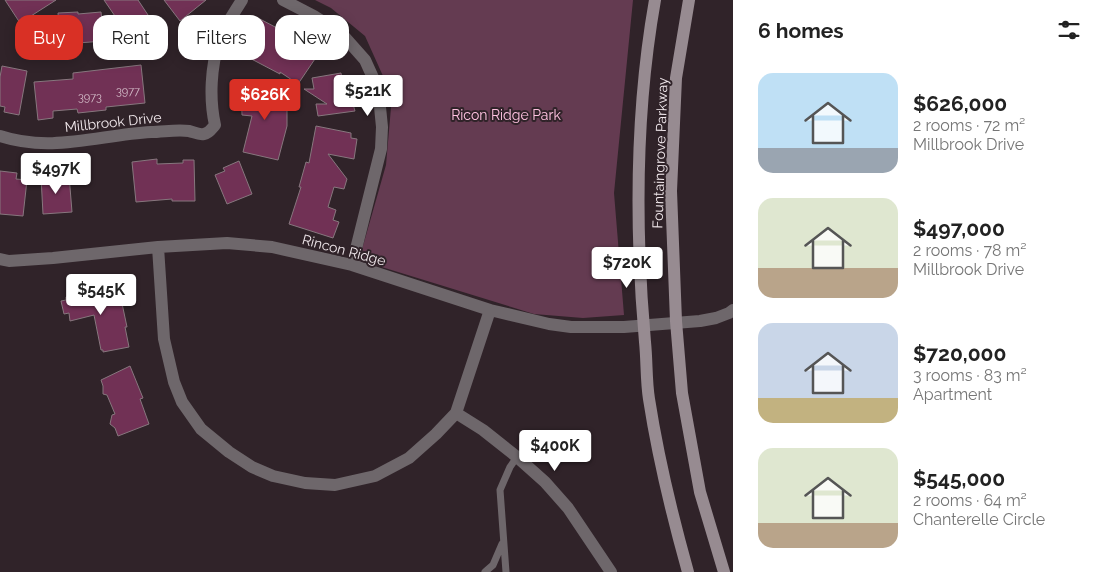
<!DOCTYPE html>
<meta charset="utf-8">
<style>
:root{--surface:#fff;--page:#f6f6f6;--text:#222;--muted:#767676;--accent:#d93025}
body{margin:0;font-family:Raleway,sans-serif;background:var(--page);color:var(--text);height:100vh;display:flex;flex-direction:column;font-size:19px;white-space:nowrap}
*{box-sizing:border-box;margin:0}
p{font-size:16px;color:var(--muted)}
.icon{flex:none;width:28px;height:28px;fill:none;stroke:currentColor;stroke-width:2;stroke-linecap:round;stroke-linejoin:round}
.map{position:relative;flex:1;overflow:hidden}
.drawer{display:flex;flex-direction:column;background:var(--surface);width:375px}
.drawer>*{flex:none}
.banner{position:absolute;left:15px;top:15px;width:475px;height:45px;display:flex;gap:10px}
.price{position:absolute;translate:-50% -42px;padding:0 11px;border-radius:5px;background:#fff;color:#222;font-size:16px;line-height:32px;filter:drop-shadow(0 1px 2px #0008)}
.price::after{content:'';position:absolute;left:50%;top:30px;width:15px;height:11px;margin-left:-8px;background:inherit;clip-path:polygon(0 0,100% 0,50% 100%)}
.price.active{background:var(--accent);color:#fff}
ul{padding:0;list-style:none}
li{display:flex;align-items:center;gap:15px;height:125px;padding:0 25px}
li span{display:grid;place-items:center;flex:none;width:140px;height:100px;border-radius:15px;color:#555}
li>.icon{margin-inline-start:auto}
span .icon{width:60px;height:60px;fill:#fffc;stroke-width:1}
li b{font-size:21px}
h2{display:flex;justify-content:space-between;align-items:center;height:60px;padding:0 25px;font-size:21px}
.chip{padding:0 18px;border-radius:15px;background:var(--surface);box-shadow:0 2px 12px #0003;font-size:18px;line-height:45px}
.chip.active{background:var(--accent);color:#fff}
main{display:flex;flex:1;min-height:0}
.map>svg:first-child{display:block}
.green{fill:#643b51}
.building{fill:#713155;stroke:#87777e}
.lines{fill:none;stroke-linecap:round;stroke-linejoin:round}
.service{stroke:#6e676b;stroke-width:7}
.minor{stroke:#6e676b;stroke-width:12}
.secondary{stroke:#978b91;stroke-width:12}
.labels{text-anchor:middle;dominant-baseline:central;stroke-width:4;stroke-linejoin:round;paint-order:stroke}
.number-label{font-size:11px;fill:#d2bbc7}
.park-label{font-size:14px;fill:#ffc2e1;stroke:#302329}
.street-label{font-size:14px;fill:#f2e9ed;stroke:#302329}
</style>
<main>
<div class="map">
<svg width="733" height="572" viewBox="0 0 733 572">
<rect width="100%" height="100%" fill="#302329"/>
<path class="green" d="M 315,0 L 633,0 L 614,193 L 624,315 L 583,318 L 534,314 L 359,260 L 386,165 L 392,96 L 365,36 L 331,8 Z"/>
<path class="building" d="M 5,0 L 56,0 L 20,23 Z
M 104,0 L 138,0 L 150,18 L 138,26 L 143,33 L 132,41 Z
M 164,0 L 206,0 L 180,21 Z
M 78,12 L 78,14 L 101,12 L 104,41 L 78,43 L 79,47 L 67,48 L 67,44 L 60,45 L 58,13 Z
M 258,18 L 296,38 L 309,46 L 311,43 L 321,50 L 298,84 L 280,72 L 280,74 L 240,53 Z
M 141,65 L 145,103 L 106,107 L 106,110 L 78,113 L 77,109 L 53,111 L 53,118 L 38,120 L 34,82 L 73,79 L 73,73 Z
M 2,66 L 27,71 L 19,115 L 4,112 L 5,107 L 0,106 L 0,77 Z
M 341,73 L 345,98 L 351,97 L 355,111 L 318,116 L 316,104 L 327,104 L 304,89 L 314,89 L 312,78 Z
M 241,88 L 280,88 L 280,104 L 287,104 L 287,126 L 278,160 L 243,152 L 252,116 L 242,115 Z
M 316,126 L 351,133 L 351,138 L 357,139 L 354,159 L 328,154 L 347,179 L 344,189 L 334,187 L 328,207 L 336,210 L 333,220 L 339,222 L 333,238 L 289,224 L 301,187 L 299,187 L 306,162 L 309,163 Z
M 157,159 L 157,164 L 183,163 L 183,160 L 194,160 L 195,201 L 172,201 L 172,199 L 136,202 L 132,162 Z
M 239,161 L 252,194 L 227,204 L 215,175 L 225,171 L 223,168 Z
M 0,171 L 17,173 L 16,179 L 27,180 L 23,216 L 0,214 Z
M 69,175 L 72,212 L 43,214 L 41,177 Z
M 110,287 L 120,294 L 127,327 L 125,327 L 129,347 L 103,352 L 103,350 L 101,350 L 94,315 L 70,321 L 69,313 L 64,314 L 61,301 L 66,300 L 66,297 Z
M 130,366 L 143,398 L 140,399 L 149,424 L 118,436 L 115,428 L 110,424 L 112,415 L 115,414 L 107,395 L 103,394 L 103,386 L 101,380 Z"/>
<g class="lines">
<path class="service" d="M 485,572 L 493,565 L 502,544
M 506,572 L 500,490 L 510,467 L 517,457"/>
<path class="minor" d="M 283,0 L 314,16 L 341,33 L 365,60 L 375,82 L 380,107 L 382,127 L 381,149 L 352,265
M 0,136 C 51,153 99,135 151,132 C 163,132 177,129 189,131 C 194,132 198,135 204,134 C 210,133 211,129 215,125 C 209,98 211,67 219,41 C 224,27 234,13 242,0
M 158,247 L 164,339 L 174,382 L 182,402 L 201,429 L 229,452 L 252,467 L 273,476 L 305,483 L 335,485 L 375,476 L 409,458 L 436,434 L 456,413 L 490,310
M 0,259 L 9,261 L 53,258 L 158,247 L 227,243 L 272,247 L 352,265 L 490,310 L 549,324 L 571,327 L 624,327 L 700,321 L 716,318 L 729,313 L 733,310
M 456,413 L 483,430 L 517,457 L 545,482 L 568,508 L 611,572"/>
<path class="secondary" d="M 655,0 C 635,113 635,229 645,342 C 647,361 646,380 649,399 C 658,457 672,515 688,572
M 689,0 L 676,78 L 671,191 L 676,321 L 682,393 L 700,492 L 724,572"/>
</g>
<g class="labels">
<g class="number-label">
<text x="128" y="91">3977</text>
<text x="90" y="97">3973</text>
</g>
<g class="park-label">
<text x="506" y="115">Ricon Ridge Park</text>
</g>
<g class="street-label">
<text transform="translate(113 122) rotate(-6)">Millbrook Drive</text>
<text transform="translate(660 153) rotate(-88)">Fountaingrove Parkway</text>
<text transform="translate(344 250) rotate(15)">Rincon Ridge</text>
</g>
</g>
</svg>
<b class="price" style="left:368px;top:117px">$521K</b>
<b class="price active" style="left:265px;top:121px">$626K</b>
<b class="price" style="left:56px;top:195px">$497K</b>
<b class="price" style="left:627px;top:289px">$720K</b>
<b class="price" style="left:101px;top:316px">$545K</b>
<b class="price" style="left:555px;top:472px">$400K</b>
<div class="banner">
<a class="chip active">Buy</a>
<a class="chip">Rent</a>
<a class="chip">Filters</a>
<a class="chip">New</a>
</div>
</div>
<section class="drawer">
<h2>6 homes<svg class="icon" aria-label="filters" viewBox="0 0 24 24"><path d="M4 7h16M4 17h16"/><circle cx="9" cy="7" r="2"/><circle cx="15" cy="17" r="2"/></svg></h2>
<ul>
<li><span style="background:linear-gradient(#bfe0f5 75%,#9aa5b1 0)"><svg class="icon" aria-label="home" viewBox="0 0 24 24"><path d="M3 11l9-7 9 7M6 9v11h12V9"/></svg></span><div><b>$626,000</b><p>2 rooms · 72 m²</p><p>Millbrook Drive</p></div></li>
<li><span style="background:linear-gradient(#dfe7d0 70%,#b9a48a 0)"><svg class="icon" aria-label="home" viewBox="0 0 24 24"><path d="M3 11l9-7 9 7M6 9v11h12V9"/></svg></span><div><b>$497,000</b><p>2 rooms · 78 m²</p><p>Millbrook Drive</p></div></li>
<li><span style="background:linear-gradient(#c9d6e8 75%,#c2b280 0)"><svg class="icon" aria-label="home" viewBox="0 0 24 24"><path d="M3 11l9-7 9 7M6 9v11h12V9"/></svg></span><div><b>$720,000</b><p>3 rooms · 83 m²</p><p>Apartment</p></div></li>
<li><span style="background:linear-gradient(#dfe7d0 75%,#b9a48a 0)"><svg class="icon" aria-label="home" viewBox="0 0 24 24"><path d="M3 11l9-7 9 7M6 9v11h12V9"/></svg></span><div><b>$545,000</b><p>2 rooms · 64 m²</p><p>Chanterelle Circle</p></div></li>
</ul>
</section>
</main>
